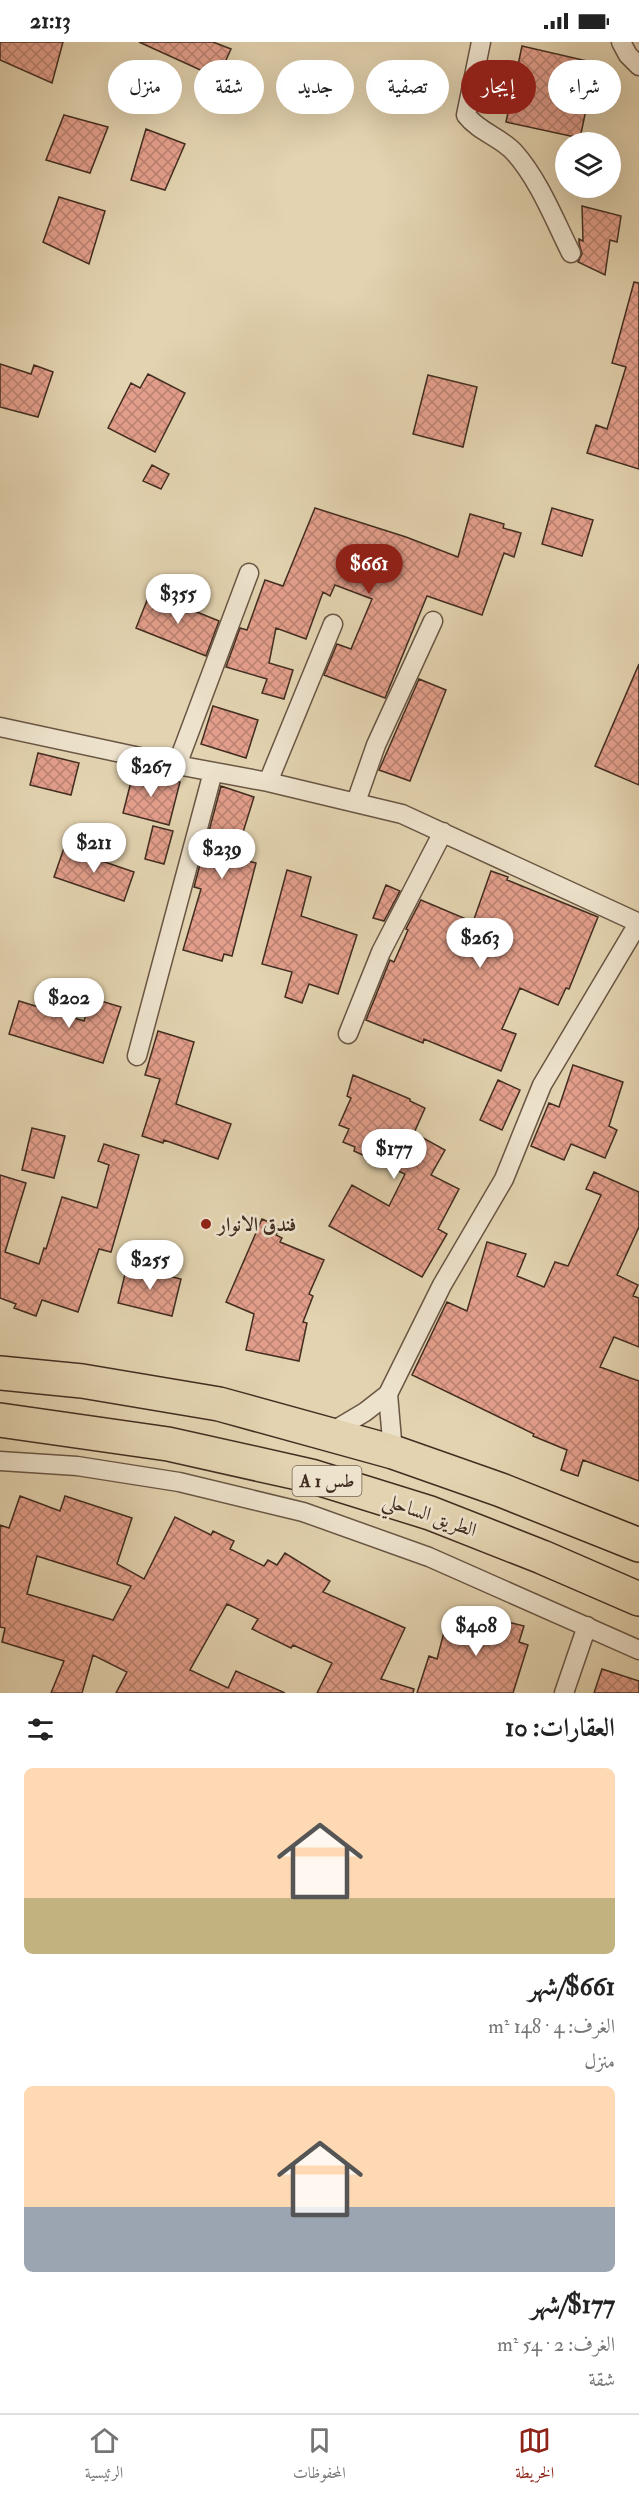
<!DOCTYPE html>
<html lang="ar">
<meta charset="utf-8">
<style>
:root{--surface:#fff;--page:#f6f6f6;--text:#222;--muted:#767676;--line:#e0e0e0;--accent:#8f2418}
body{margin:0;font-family:"IM FELL Double Pica",Amiri,serif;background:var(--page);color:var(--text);direction:rtl;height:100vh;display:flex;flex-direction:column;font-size:22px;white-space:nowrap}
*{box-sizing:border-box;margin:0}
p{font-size:20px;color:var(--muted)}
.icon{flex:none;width:33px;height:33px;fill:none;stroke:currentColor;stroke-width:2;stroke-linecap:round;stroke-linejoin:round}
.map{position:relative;height:1651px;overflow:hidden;direction:ltr}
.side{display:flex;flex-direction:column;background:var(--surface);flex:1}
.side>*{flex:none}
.hud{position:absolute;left:18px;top:18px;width:603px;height:54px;direction:rtl;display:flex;gap:12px}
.fabs{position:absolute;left:555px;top:90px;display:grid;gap:12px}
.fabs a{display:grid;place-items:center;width:66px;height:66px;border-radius:50%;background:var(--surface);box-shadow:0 6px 24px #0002;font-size:30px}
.price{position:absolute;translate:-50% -51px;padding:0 14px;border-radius:21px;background:#fff;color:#222;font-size:20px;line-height:39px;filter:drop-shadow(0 2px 3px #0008)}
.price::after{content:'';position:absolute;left:50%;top:36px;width:18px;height:14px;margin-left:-9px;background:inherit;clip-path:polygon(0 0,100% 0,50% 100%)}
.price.selected{background:var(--accent);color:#fff}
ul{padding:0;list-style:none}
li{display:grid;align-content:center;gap:12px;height:318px;padding:0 24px}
li span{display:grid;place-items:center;height:186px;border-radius:9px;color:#555}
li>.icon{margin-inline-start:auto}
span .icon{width:108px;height:108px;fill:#fffc;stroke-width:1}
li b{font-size:26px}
h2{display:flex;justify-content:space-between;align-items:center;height:72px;padding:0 24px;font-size:26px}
.pill{padding:0 21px;border-radius:27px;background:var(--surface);box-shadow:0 6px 24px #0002;font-size:21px;line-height:54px}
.pill.selected{background:var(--accent);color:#fff}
.status{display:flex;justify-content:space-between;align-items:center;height:42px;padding:0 30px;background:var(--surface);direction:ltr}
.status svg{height:16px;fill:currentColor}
.tab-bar{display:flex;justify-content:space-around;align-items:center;height:84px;border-top:2px solid var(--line);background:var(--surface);font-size:16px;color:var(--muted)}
.tab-bar a{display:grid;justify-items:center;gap:3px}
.tab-bar .selected{color:var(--accent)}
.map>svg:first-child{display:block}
.building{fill:url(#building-cross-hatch);stroke:#422d20;stroke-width:1.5;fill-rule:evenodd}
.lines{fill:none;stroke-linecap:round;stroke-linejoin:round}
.street-casing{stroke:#6a5644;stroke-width:21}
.highway-casing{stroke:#422d20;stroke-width:36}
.street{stroke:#ede2cc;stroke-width:18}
.highway{stroke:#e3d3b0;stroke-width:33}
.poi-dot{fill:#8f2418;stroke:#ede2cc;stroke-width:2}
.labels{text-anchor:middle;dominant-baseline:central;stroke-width:5;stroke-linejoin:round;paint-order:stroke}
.shield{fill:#ede2cc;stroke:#756354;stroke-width:1.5}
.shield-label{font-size:18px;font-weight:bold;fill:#422d20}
.poi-label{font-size:20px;font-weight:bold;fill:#422d20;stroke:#ede2cc;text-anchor:start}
.street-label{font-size:20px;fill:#422d20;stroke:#ede2cc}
</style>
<div class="status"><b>21:13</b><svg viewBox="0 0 49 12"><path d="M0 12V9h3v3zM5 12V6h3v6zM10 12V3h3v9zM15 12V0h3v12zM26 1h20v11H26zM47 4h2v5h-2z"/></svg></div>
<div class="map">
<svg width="639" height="1651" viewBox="0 0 639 1651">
<defs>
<pattern id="building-cross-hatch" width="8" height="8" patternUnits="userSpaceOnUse" patternTransform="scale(1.5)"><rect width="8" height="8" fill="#e49f8c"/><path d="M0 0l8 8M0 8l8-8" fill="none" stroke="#ba8272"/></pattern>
</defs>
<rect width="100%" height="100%" fill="#e3d3b0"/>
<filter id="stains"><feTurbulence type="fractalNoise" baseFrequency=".00333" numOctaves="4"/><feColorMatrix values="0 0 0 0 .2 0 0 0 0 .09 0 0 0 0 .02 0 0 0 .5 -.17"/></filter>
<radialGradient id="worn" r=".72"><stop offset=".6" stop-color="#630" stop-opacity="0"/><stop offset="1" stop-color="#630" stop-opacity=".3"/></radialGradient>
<path class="building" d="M 0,0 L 63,0 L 52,41 L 0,18 Z
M 139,0 L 213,0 L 231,7 L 218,36 Z
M 522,4 L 596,21 L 580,96 L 506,80 Z
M 64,73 L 108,85 L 90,131 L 46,118 Z
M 146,87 L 185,102 L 165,148 L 131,138 Z
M 59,155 L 105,169 L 89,222 L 43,200 Z
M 582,164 L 621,174 L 617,200 L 610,198 L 605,233 L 578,220 L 582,212 L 579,201 L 579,197 L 583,199 Z
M 634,240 L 639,241 L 639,427 L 587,411 L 596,383 L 607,387 L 626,325 L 612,321 Z
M 0,322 L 31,332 L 34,323 L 53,330 L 38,375 L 0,365 Z
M 148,332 L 185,351 L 155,410 L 108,386 L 131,341 L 140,346 Z
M 428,333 L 477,345 L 463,405 L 413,392 Z
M 152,423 L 169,432 L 161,447 L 143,439 Z
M 315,466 L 406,495 L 458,515 L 470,472 L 504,482 L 503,486 L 521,491 L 514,515 L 504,511 L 482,573 L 427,554 L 385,656 L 324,633 L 337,602 L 351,607 L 372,557 L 335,543 L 330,554 L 323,550 L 306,597 L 276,586 L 269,621 L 293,628 L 284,657 L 262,651 L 267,637 L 226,625 L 240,586 L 247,588 L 265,538 L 283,544 Z
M 552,466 L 593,478 L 582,514 L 542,502 Z
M 150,551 L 219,579 L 206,614 L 136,586 Z
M 639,622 L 639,743 L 595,724 Z
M 419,637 L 446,648 L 410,739 L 379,728 Z
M 213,664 L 258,678 L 246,716 L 201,702 Z
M 38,711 L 79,721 L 71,753 L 30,743 Z
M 134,728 L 180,740 L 169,783 L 123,771 Z
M 221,744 L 254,755 L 235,816 L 256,821 L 232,914 L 224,912 L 222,919 L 183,908 L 201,847 L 194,845 Z
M 153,784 L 173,789 L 164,822 L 145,817 Z
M 64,806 L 134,830 L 124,859 L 54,835 Z
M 287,828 L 311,835 L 301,874 L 357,893 L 338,952 L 309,942 L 302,961 L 285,955 L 292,930 L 262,922 Z
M 491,829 L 508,835 L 507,838 L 598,875 L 569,947 L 566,946 L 558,963 L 520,946 L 502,987 L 516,992 L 501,1029 L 424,997 L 423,1001 L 366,978 L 390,918 L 394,920 L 408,888 L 406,887 L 421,858 L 473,880 Z
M 386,843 L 400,849 L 384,879 L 373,876 Z
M 91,956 L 121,965 L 103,1021 L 9,992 L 19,959 L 84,979 Z
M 158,989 L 194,1000 L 176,1062 L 231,1082 L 218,1117 L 164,1098 L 163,1101 L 142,1094 L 160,1037 L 145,1033 Z
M 573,1023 L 623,1040 L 609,1084 L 617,1088 L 605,1116 L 571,1102 L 564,1118 L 531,1104 L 549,1061 L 559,1065 Z
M 353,1033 L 410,1057 L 410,1059 L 425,1066 L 414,1091 L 445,1108 L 431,1133 L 459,1147 L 438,1187 L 447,1192 L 422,1235 L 329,1184 L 352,1143 L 389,1164 L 405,1132 L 354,1109 L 355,1105 L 343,1100 L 349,1087 L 339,1083 L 351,1056 L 347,1054 Z
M 498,1038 L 520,1048 L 502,1088 L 480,1078 Z
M 32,1086 L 65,1094 L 54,1136 L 22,1128 Z
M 104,1102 L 139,1113 L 111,1210 L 99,1207 L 78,1270 L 42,1258 L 36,1274 L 14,1266 L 16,1262 L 0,1256 L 0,1133 L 26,1141 L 5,1210 L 39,1222 L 44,1206 L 46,1207 L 62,1155 L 97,1166 L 109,1123 L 98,1119 Z
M 594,1130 L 639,1150 L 639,1185 L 617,1233 L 638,1243 L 633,1254 L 639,1256 L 639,1305 L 614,1295 L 600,1325 L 639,1339 L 639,1439 L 583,1418 L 578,1434 L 561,1428 L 567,1408 L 533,1394 L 534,1392 L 412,1333 L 447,1260 L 467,1269 L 487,1200 L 526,1212 L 517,1234 L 544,1245 L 555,1220 L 568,1224 L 601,1153 L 586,1147 Z
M 262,1177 L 280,1185 L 276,1193 L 282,1196 L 280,1200 L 324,1218 L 309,1252 L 313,1254 L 303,1280 L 307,1281 L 299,1319 L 246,1308 L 254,1272 L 226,1260 Z
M 127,1224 L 181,1237 L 172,1274 L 118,1261 Z
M 20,1454 L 60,1469 L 65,1454 L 132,1476 L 117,1522 L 144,1537 L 175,1475 L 211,1493 L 213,1489 L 234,1499 L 230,1507 L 264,1524 L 268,1518 L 277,1523 L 285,1511 L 330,1539 L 323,1550 L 405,1586 L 381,1637 L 414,1647 L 413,1651 L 317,1651 L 332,1621 L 293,1603 L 291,1606 L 252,1587 L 258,1577 L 227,1562 L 190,1628 L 228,1646 L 236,1629 L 285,1651 L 116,1651 L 127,1630 L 93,1613 L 82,1651 L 51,1651 L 64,1619 L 2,1600 L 5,1586 L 0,1585 L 0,1483 L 9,1486 ZM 37,1514 L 131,1544 L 113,1578 L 27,1552 Z
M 456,1567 L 524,1584 L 519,1600 L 528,1603 L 513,1651 L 417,1651 L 429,1614 L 437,1617 L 449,1571 L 455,1572 Z
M 602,1627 L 639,1639 L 639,1651 L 594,1651 Z"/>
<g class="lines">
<g class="street-casing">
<path id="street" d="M 481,0 L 466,73 C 479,90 500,95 514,110 C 539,138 554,177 571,211
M 621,0 L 628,13 L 639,24
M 0,685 L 177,723 L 268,740 L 402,772 L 639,881
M 177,723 L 249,531
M 268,740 L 333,582
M 356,760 L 376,703 L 433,579
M 348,992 L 381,910 L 443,790
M 137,1014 L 213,730
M 388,1352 L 393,1410
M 328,1392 L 365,1370 L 388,1352 L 442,1243 L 504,1137 L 542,1043 L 639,880
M 0,1419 L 77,1424 L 179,1440 L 303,1470 L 429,1515 L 639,1608
M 564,1651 L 587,1584"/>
</g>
<g class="highway-casing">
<path id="highway" d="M 0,1331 L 82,1339 L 219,1362 L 393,1410 L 501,1448 L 639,1503
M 0,1378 L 168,1402 L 311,1434 L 430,1471 L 542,1515 L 639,1557"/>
</g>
<use href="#street" class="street"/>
<use href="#highway" class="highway"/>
</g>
<circle class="poi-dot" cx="206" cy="1182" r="6"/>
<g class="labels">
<rect class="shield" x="292.5" y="1424" width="69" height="30" rx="4.5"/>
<g class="shield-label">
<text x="327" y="1439">A 1 طس</text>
</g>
<g class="poi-label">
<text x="218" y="1182">فندق الانوار</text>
</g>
<g class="street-label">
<text transform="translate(430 1473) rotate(19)">الطريق الساحلي</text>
</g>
</g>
<rect width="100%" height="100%" filter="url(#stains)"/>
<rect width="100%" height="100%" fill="url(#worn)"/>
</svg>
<div class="fabs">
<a><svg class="icon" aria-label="layers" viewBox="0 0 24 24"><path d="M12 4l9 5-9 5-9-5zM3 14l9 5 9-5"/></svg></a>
</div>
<b class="price selected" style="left:369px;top:553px">$661</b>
<b class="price" style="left:178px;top:583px">$355</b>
<b class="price" style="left:151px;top:756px">$267</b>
<b class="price" style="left:94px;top:832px">$211</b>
<b class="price" style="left:222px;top:838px">$239</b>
<b class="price" style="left:480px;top:927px">$263</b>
<b class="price" style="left:69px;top:987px">$202</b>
<b class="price" style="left:394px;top:1138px">$177</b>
<b class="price" style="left:150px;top:1249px">$255</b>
<b class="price" style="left:476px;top:1615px">$408</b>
<div class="hud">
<a class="pill">شراء</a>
<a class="pill selected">إيجار</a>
<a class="pill">تصفية</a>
<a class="pill">جديد</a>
<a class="pill">شقة</a>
<a class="pill">منزل</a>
</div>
</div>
<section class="side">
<h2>العقارات: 10<svg class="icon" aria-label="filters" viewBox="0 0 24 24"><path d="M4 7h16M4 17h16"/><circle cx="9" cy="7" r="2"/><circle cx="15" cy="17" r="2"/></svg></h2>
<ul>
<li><span style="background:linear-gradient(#ffd9b3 70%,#c2b280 0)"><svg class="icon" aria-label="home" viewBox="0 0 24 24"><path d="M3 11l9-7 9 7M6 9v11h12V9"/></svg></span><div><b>$661/شهر</b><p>الغرف: 4 · 148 m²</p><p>منزل</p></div></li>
<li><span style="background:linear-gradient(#ffd9b3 65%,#9aa5b1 0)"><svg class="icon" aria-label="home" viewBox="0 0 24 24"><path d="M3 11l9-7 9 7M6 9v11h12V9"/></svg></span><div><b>$177/شهر</b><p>الغرف: 2 · 54 m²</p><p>شقة</p></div></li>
</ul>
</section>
<nav class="tab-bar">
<a class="selected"><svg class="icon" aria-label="map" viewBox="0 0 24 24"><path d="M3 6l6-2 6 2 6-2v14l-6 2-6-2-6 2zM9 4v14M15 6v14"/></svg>الخريطة</a>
<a><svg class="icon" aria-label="saved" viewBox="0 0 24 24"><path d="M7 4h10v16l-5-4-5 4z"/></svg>المحفوظات</a>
<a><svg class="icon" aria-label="home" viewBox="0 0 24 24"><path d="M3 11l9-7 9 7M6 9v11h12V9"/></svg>الرئيسية</a>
</nav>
